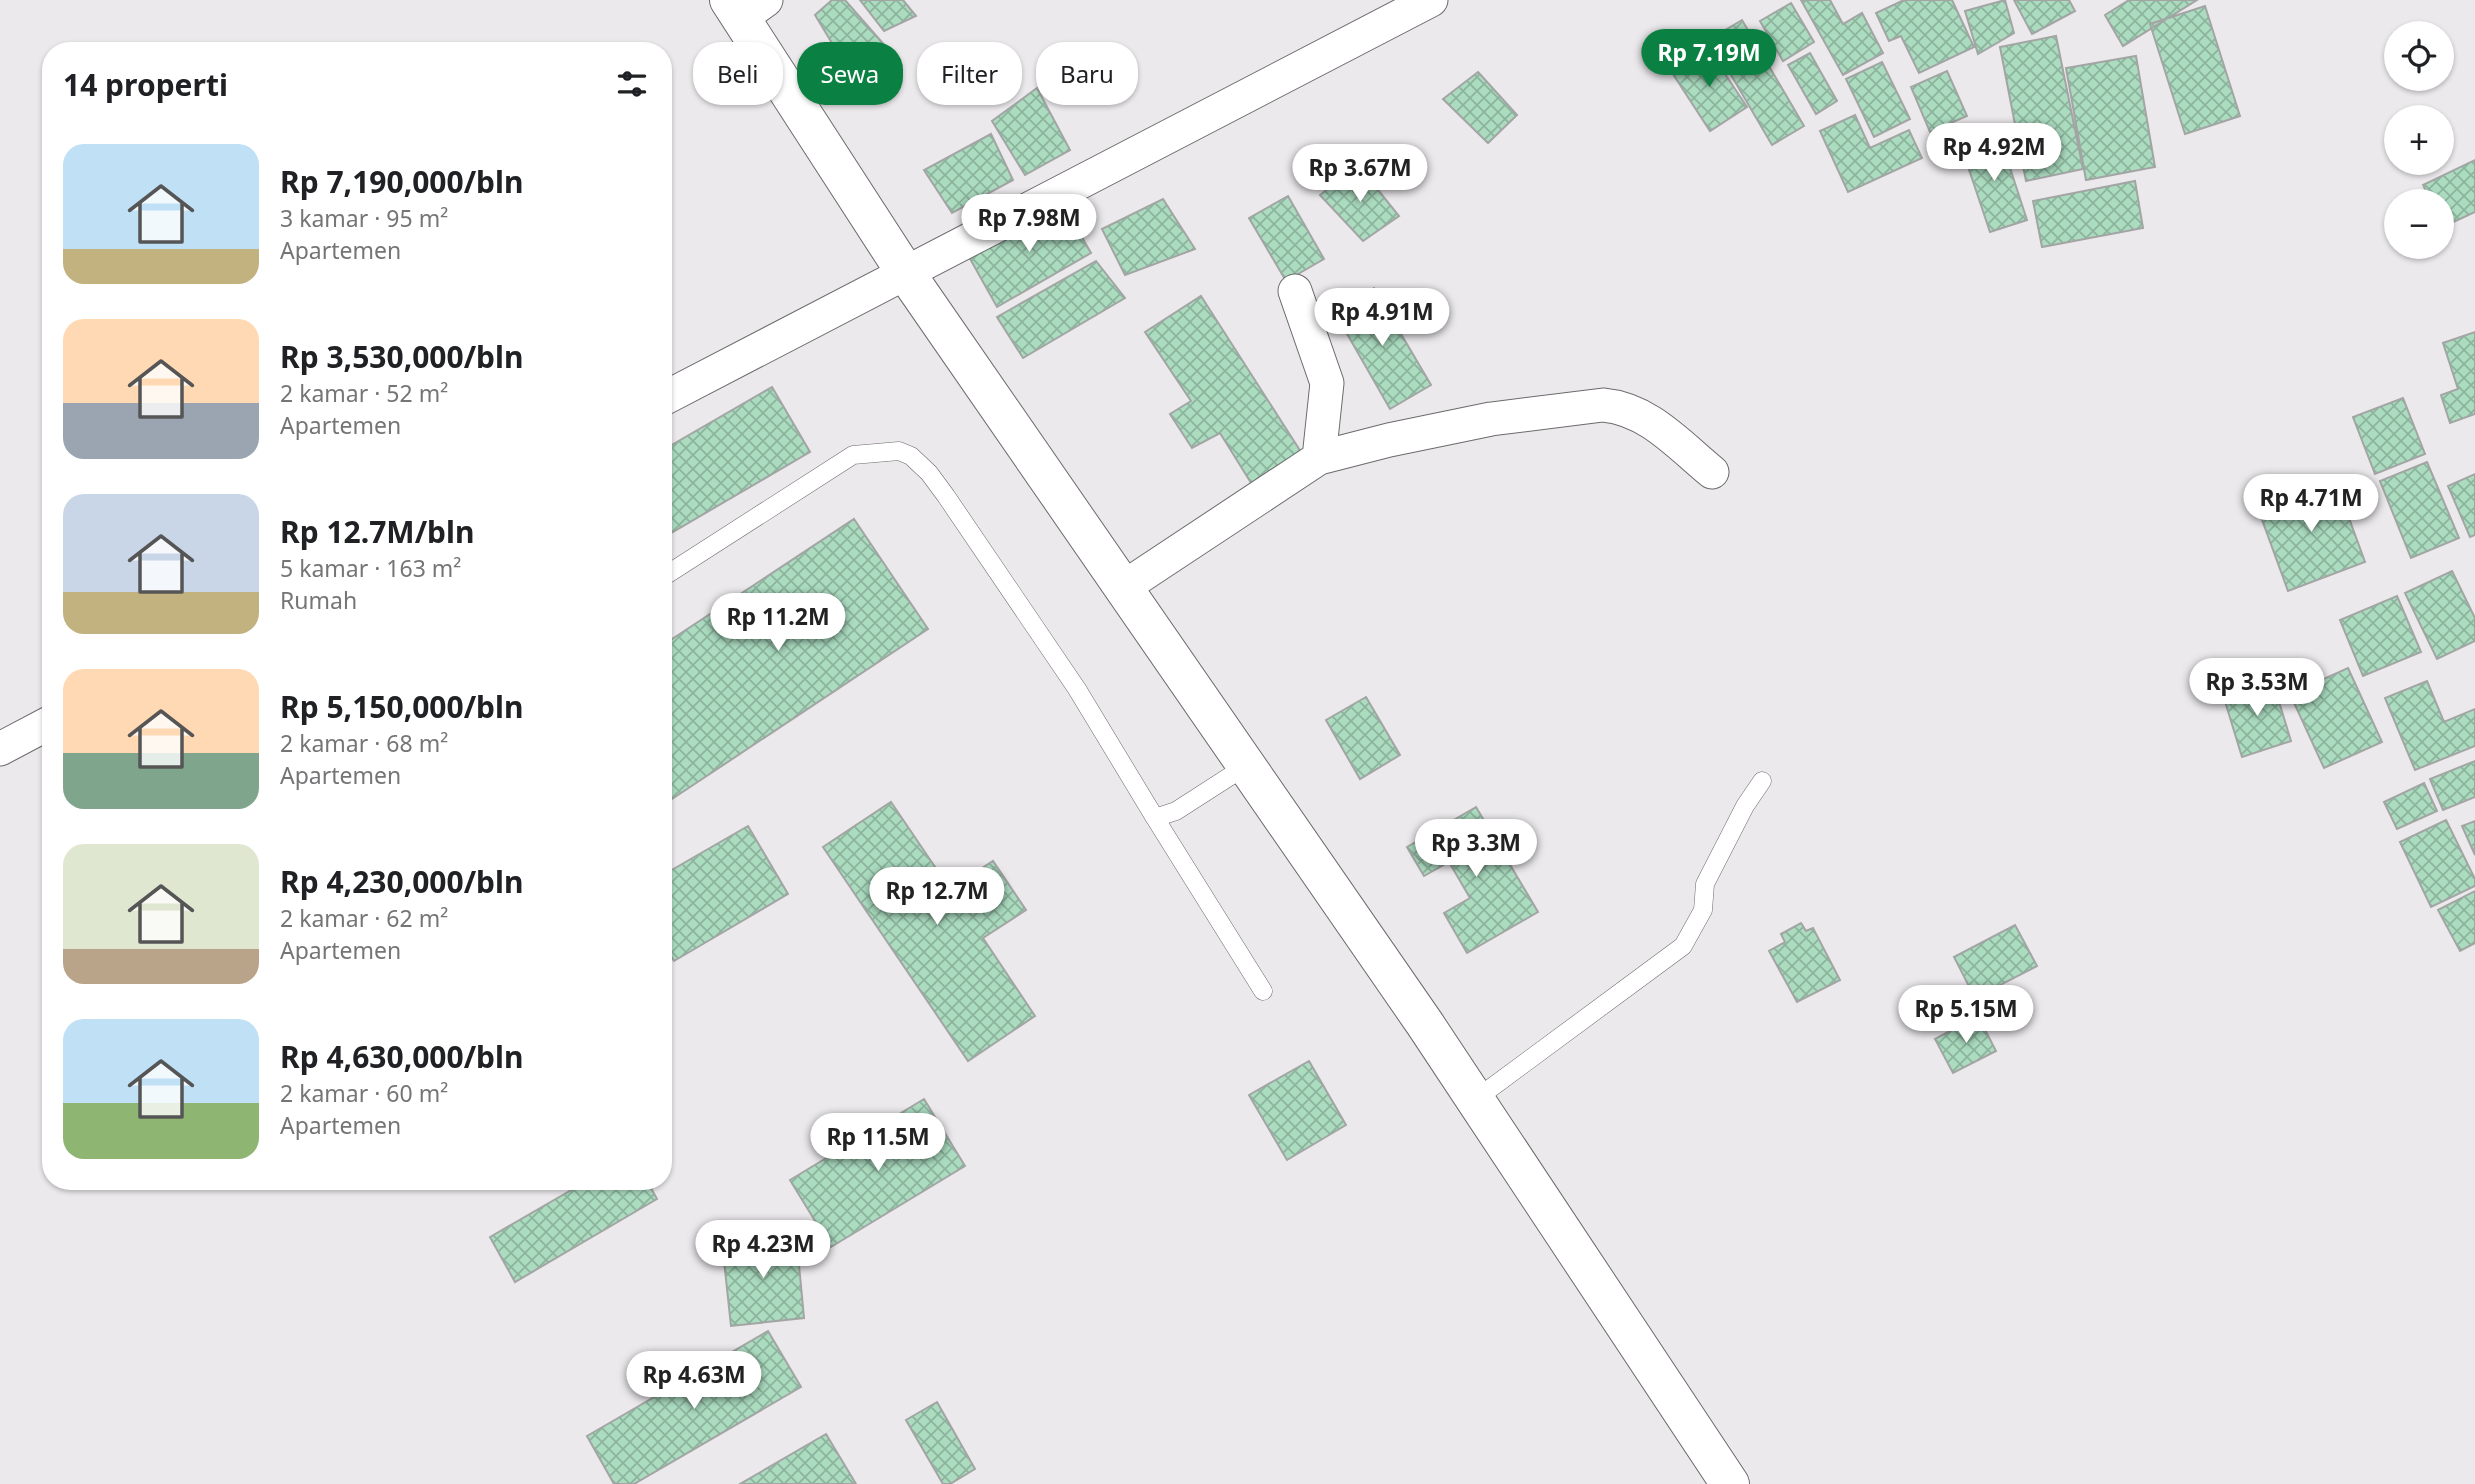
<!DOCTYPE html>
<html lang="id">
<meta charset="utf-8">
<style>
:root{--surface:#fff;--page:#f2f2f2;--text:#202124;--muted:#757577;--accent:#0b8043}
body{margin:0;font-family:"Noto Sans",sans-serif;background:var(--page);color:var(--text);height:100vh;display:flex;flex-direction:column;font-size:26px;white-space:nowrap}
*{box-sizing:border-box;margin:0}
p{font-size:23px;color:var(--muted)}
.icon{flex:none;width:38px;height:38px;fill:none;stroke:currentColor;stroke-width:2;stroke-linecap:round;stroke-linejoin:round}
.map{position:relative;flex:1;overflow:hidden}
.details{position:absolute;left:42px;top:42px;width:630px;height:1148px;display:flex;flex-direction:column;background:var(--surface);border-radius:28px;box-shadow:0 2px 5px #0004}
.details>*{flex:none}
.banner{position:absolute;left:693px;top:42px;width:665px;height:63px;display:flex;gap:14px}
.fabs{position:absolute;left:2384px;top:21px;display:grid;gap:14px}
.fabs a{display:grid;place-items:center;width:70px;height:70px;border-radius:50%;background:var(--surface);box-shadow:0 2px 5px #0004;font-size:35px}
.price{position:absolute;translate:-50% -60px;padding:0 16px;border-radius:24px;background:#fff;color:#222;font-size:23px;line-height:46px;filter:drop-shadow(0 2px 4px #0008)}
.price::after{content:'';position:absolute;left:50%;top:42px;width:21px;height:16px;margin-left:-10px;background:inherit;clip-path:polygon(0 0,100% 0,50% 100%)}
.price.selected{background:var(--accent);color:#fff}
ul{padding:0;list-style:none}
li{display:flex;align-items:center;gap:21px;height:175px;padding:0 21px}
li span{display:grid;place-items:center;flex:none;width:196px;height:140px;border-radius:21px;color:#555}
li>.icon{margin-inline-start:auto}
span .icon{width:84px;height:84px;fill:#fffc;stroke-width:1}
li b{font-size:30px}
h2{display:flex;justify-content:space-between;align-items:center;height:84px;padding:0 21px;font-size:30px}
.tag{padding:0 24px;border-radius:28px;background:var(--surface);box-shadow:0 2px 5px #0004;font-size:24px;line-height:63px}
.tag.selected{background:var(--accent);color:#fff}
.map>svg:first-child{display:block}
.building{fill:url(#building-cross-hatch);stroke:#a2a5a3;stroke-width:2}
.lines{fill:none;stroke-linecap:round;stroke-linejoin:round}
.service-casing{stroke:#6c6a6c;stroke-width:19}
.minor-casing{stroke:#6c6a6c;stroke-width:35}
.secondary-casing{stroke:#6c6a6c;stroke-width:40}
.service{stroke:#fff;stroke-width:18}
.minor{stroke:#fff;stroke-width:33}
.secondary{stroke:#fff;stroke-width:38}
</style>
<div class="map">
<svg width="2475" height="1484" viewBox="0 0 2475 1484">
<defs>
<pattern id="building-cross-hatch" width="8" height="8" patternUnits="userSpaceOnUse" patternTransform="scale(1.75)"><rect width="8" height="8" fill="#abdcc0"/><path d="M0 0l8 8M0 8l8-8" fill="none" stroke="#8cb49d"/></pattern>
</defs>
<rect width="100%" height="100%" fill="#ebe9ec"/>
<path class="building" d="M 832,0 L 845,0 L 887,48 L 847,68 L 815,15 Z
M 860,0 L 903,0 L 916,16 L 884,31 Z
M 1801,0 L 1830,0 L 1843,24 L 1862,13 L 1883,53 L 1843,75 Z
M 1904,0 L 1952,0 L 1974,47 L 1919,73 L 1901,36 L 1889,41 L 1876,13 Z
M 2005,0 L 2014,33 L 1978,54 L 1965,11 Z
M 2014,0 L 2069,0 L 2075,11 L 2032,34 Z
M 2129,0 L 2197,0 L 2123,46 L 2105,15 Z
M 1791,3 L 1814,42 L 1783,61 L 1760,21 Z
M 2205,6 L 2240,116 L 2185,134 L 2150,24 Z
M 1742,20 L 1804,126 L 1772,145 L 1710,39 Z
M 2056,36 L 2083,169 L 2026,181 L 2000,47 Z
M 1707,47 L 1747,107 L 1710,131 L 1671,71 Z
M 1810,53 L 1837,101 L 1816,114 L 1788,65 Z
M 2136,56 L 2155,167 L 2086,180 L 2066,68 Z
M 1882,62 L 1910,119 L 1874,137 L 1846,79 Z
M 1947,71 L 1967,116 L 1930,132 L 1911,87 Z
M 1478,72 L 1517,115 L 1488,143 L 1443,99 Z
M 1037,88 L 1070,150 L 1025,175 L 992,121 Z
M 1855,115 L 1870,148 L 1909,130 L 1922,158 L 1848,192 L 1820,131 Z
M 991,134 L 1013,180 L 952,213 L 924,170 Z
M 1999,134 L 2027,220 L 1990,232 L 1961,146 Z
M 2475,160 L 2475,212 L 2443,227 L 2441,201 L 2431,201 L 2423,185 Z
M 1358,165 L 1399,216 L 1363,241 L 1320,195 Z
M 2135,181 L 2143,228 L 2042,247 L 2033,201 Z
M 1288,196 L 1324,259 L 1286,281 L 1249,218 Z
M 1163,199 L 1195,249 L 1125,275 L 1102,229 Z
M 1061,201 L 1091,253 L 997,307 L 968,255 Z
M 1096,261 L 1125,298 L 1023,358 L 997,317 Z
M 1374,288 L 1431,385 L 1390,409 L 1334,311 Z
M 1201,296 L 1301,452 L 1253,486 L 1220,433 L 1192,448 L 1170,414 L 1191,401 L 1145,332 Z
M 2475,332 L 2475,414 L 2450,423 L 2441,395 L 2458,389 L 2443,343 Z
M 772,387 L 810,452 L 666,536 L 663,450 Z
M 2403,398 L 2425,454 L 2375,474 L 2353,417 Z
M 2427,462 L 2459,538 L 2411,558 L 2380,481 Z
M 2475,474 L 2475,535 L 2470,537 L 2448,486 Z
M 2334,477 L 2365,562 L 2288,591 L 2257,506 Z
M 854,519 L 928,629 L 663,805 L 663,645 Z
M 2452,571 L 2475,618 L 2475,641 L 2437,659 L 2405,593 Z
M 2397,596 L 2421,652 L 2363,676 L 2340,620 Z
M 2348,668 L 2382,742 L 2324,768 L 2290,694 Z
M 2272,679 L 2291,741 L 2242,757 L 2223,695 Z
M 2427,681 L 2444,722 L 2475,709 L 2475,746 L 2415,770 L 2385,698 Z
M 1366,697 L 1400,755 L 1360,779 L 1326,720 Z
M 2475,761 L 2475,797 L 2443,810 L 2430,779 Z
M 2424,783 L 2437,811 L 2397,829 L 2384,802 Z
M 891,802 L 950,889 L 993,861 L 1026,910 L 983,938 L 1035,1016 L 968,1061 L 823,847 Z
M 1476,807 L 1538,912 L 1467,953 L 1444,913 L 1470,898 L 1449,862 L 1424,876 L 1407,847 Z
M 2446,820 L 2475,879 L 2475,886 L 2431,907 L 2400,842 Z
M 2475,821 L 2475,855 L 2462,826 Z
M 748,826 L 788,894 L 674,961 L 663,943 L 663,875 Z
M 2475,891 L 2475,943 L 2460,951 L 2438,910 Z
M 1801,923 L 1806,931 L 1813,928 L 1840,980 L 1797,1002 L 1769,951 L 1785,942 L 1781,934 Z
M 2015,925 L 2037,966 L 1975,998 L 1954,957 Z
M 1978,1016 L 1996,1051 L 1953,1073 L 1935,1039 Z
M 1309,1061 L 1346,1125 L 1287,1160 L 1249,1095 Z
M 924,1099 L 965,1166 L 831,1247 L 790,1180 Z
M 587,1181 L 647,1181 L 657,1199 L 515,1282 L 490,1237 Z
M 796,1233 L 804,1318 L 731,1326 L 722,1242 Z
M 768,1331 L 801,1387 L 634,1484 L 614,1484 L 587,1436 Z
M 937,1402 L 975,1469 L 950,1484 L 943,1484 L 906,1420 Z
M 826,1434 L 856,1484 L 740,1484 Z"/>
<g class="lines">
<g class="service-casing">
<path id="service" d="M 663,577 L 853,455 L 899,451 L 911,456 L 929,473 L 946,496 L 1077,689 L 1155,818 L 1176,811 L 1246,766
M 1155,818 L 1263,991
M 1476,1099 L 1683,946 L 1703,910 L 1705,884 L 1745,806 L 1762,781"/>
</g>
<g class="minor-casing">
<path id="minor" d="M 741,18 L 766,0
M 1295,291 L 1327,383 L 1319,458
M 663,399 L 1431,0
M 1124,587 L 1319,458 L 1389,440 L 1491,419 L 1603,405 C 1648,409 1678,444 1712,472
M 0,749 L 51,722"/>
</g>
<g class="secondary-casing">
<path id="secondary" d="M 729,0 L 905,272 L 1425,1024 L 1730,1484"/>
</g>
<use href="#service" class="service"/>
<use href="#minor" class="minor"/>
<use href="#secondary" class="secondary"/>
</g>
</svg>
<div class="fabs">
<a><svg class="icon" aria-label="locate" viewBox="0 0 24 24"><circle cx="12" cy="12" r="6"/><path d="M12 2v4M12 18v4M2 12h4M18 12h4"/></svg></a>
<a>+</a>
<a>−</a>
</div>
<b class="price selected" style="left:1709px;top:89px">Rp 7.19M</b>
<b class="price" style="left:1994px;top:183px">Rp 4.92M</b>
<b class="price" style="left:1360px;top:204px">Rp 3.67M</b>
<b class="price" style="left:1029px;top:254px">Rp 7.98M</b>
<b class="price" style="left:1382px;top:348px">Rp 4.91M</b>
<b class="price" style="left:2311px;top:534px">Rp 4.71M</b>
<b class="price" style="left:778px;top:653px">Rp 11.2M</b>
<b class="price" style="left:2257px;top:718px">Rp 3.53M</b>
<b class="price" style="left:1476px;top:879px">Rp 3.3M</b>
<b class="price" style="left:937px;top:927px">Rp 12.7M</b>
<b class="price" style="left:1966px;top:1045px">Rp 5.15M</b>
<b class="price" style="left:878px;top:1173px">Rp 11.5M</b>
<b class="price" style="left:763px;top:1280px">Rp 4.23M</b>
<b class="price" style="left:694px;top:1411px">Rp 4.63M</b>
<div class="banner">
<a class="tag">Beli</a>
<a class="tag selected">Sewa</a>
<a class="tag">Filter</a>
<a class="tag">Baru</a>
</div>
<section class="details">
<h2>14 properti<svg class="icon" aria-label="filters" viewBox="0 0 24 24"><path d="M4 7h16M4 17h16"/><circle cx="9" cy="7" r="2"/><circle cx="15" cy="17" r="2"/></svg></h2>
<ul>
<li><span style="background:linear-gradient(#bfe0f5 75%,#c2b280 0)"><svg class="icon" aria-label="home" viewBox="0 0 24 24"><path d="M3 11l9-7 9 7M6 9v11h12V9"/></svg></span><div><b>Rp 7,190,000/bln</b><p>3 kamar · 95 m²</p><p>Apartemen</p></div></li>
<li><span style="background:linear-gradient(#ffd9b3 60%,#9aa5b1 0)"><svg class="icon" aria-label="home" viewBox="0 0 24 24"><path d="M3 11l9-7 9 7M6 9v11h12V9"/></svg></span><div><b>Rp 3,530,000/bln</b><p>2 kamar · 52 m²</p><p>Apartemen</p></div></li>
<li><span style="background:linear-gradient(#c9d6e8 70%,#c2b280 0)"><svg class="icon" aria-label="home" viewBox="0 0 24 24"><path d="M3 11l9-7 9 7M6 9v11h12V9"/></svg></span><div><b>Rp 12.7M/bln</b><p>5 kamar · 163 m²</p><p>Rumah</p></div></li>
<li><span style="background:linear-gradient(#ffd9b3 60%,#7fa58c 0)"><svg class="icon" aria-label="home" viewBox="0 0 24 24"><path d="M3 11l9-7 9 7M6 9v11h12V9"/></svg></span><div><b>Rp 5,150,000/bln</b><p>2 kamar · 68 m²</p><p>Apartemen</p></div></li>
<li><span style="background:linear-gradient(#dfe7d0 75%,#b9a48a 0)"><svg class="icon" aria-label="home" viewBox="0 0 24 24"><path d="M3 11l9-7 9 7M6 9v11h12V9"/></svg></span><div><b>Rp 4,230,000/bln</b><p>2 kamar · 62 m²</p><p>Apartemen</p></div></li>
<li><span style="background:linear-gradient(#bfe0f5 60%,#8fb573 0)"><svg class="icon" aria-label="home" viewBox="0 0 24 24"><path d="M3 11l9-7 9 7M6 9v11h12V9"/></svg></span><div><b>Rp 4,630,000/bln</b><p>2 kamar · 60 m²</p><p>Apartemen</p></div></li>
</ul>
</section>
</div>
